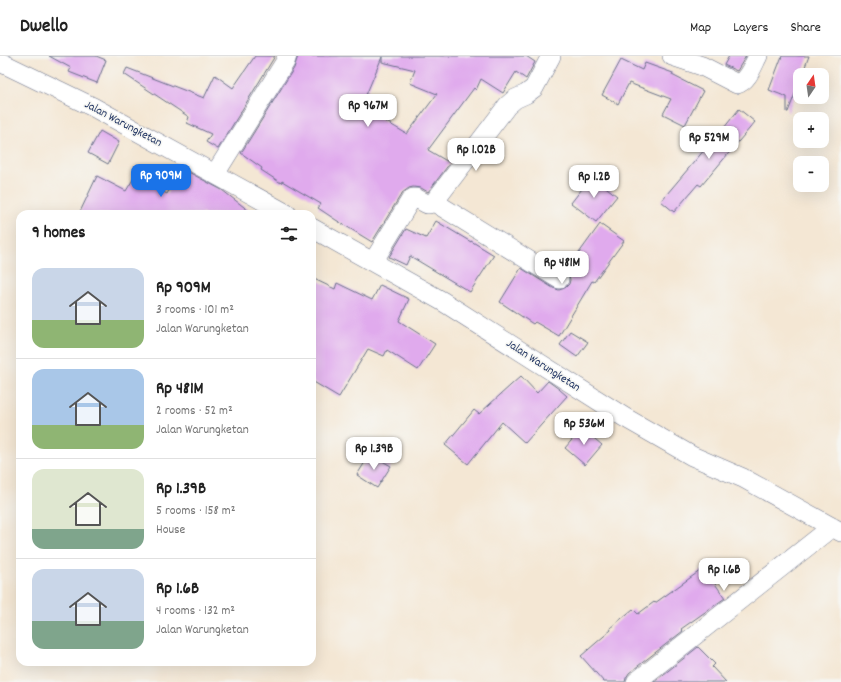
<!DOCTYPE html>
<meta charset="utf-8">
<style>
:root{--surface:#fff;--page:#f2f2f2;--text:#222;--muted:#767676;--line:#e0e0e0;--accent:#1a73e8}
body{margin:0;font-family:Dekko,sans-serif;background:var(--page);color:var(--text);height:100vh;display:flex;flex-direction:column;font-size:15px;white-space:nowrap}
*{box-sizing:border-box;margin:0}
p{font-size:13px;color:var(--muted)}
.icon{flex:none;width:22px;height:22px;fill:none;stroke:currentColor;stroke-width:2;stroke-linecap:round;stroke-linejoin:round}
.map{position:relative;flex:1;overflow:hidden}
.sheet{position:absolute;left:16px;top:154px;width:300px;height:456px;display:flex;flex-direction:column;background:var(--surface);border-radius:12px;box-shadow:0 4px 16px #0002}
.sheet>*{flex:none}
.needle{width:26px;rotate:13deg}
.fabs{position:absolute;left:793px;top:12px;display:grid;gap:8px}
.fabs a{display:grid;place-items:center;width:36px;height:36px;border-radius:8px;background:var(--surface);box-shadow:0 4px 16px #0002;font-size:20px}
.price{position:absolute;translate:-50% -34px;padding:0 9px;border-radius:8px;background:#fff;color:#222;font-size:13px;line-height:26px;filter:drop-shadow(0 1px 2px #0008)}
.price::after{content:'';position:absolute;left:50%;top:24px;width:12px;height:9px;margin-left:-6px;background:inherit;clip-path:polygon(0 0,100% 0,50% 100%)}
.price.on{background:var(--accent);color:#fff}
ul{padding:0;list-style:none}
li{display:flex;align-items:center;gap:12px;height:100px;padding:0 16px}
li+li{border-top:1px solid var(--line)}
li span{display:grid;place-items:center;flex:none;width:112px;height:80px;border-radius:12px;color:#555}
li>.icon{margin-inline-start:auto}
span .icon{width:48px;height:48px;fill:#fffc;stroke-width:1}
li b{font-size:17px}
h2{display:flex;justify-content:space-between;align-items:center;height:48px;padding:0 16px;font-size:17px}
header{display:flex;align-items:center;gap:24px;box-sizing:border-box;height:56px;padding:0 20px;background:var(--surface);border-bottom:1px solid var(--line)}
header strong{font-size:19px}
nav{display:flex;gap:22px;margin-inline-start:auto;font-size:14px}
.map>svg:first-child{display:block}
.building{fill:#e0aaed;fill-rule:evenodd}
.lines{fill:none;stroke-linecap:round;stroke-linejoin:round}
.minor-casing{stroke:#676f87;stroke-width:20}
.minor{stroke:#fff;stroke-width:19}
.labels{text-anchor:middle;dominant-baseline:central;stroke-width:3;stroke-linejoin:round;paint-order:stroke}
.street-label{font-size:12px;fill:#1b2f5e;stroke:#f6f6f2}
</style>
<header>
<strong>Dwello</strong>
<nav><a>Map</a><a>Layers</a><a>Share</a></nav>
</header>
<div class="map">
<svg width="841" height="626" viewBox="0 0 841 626">
<rect width="100%" height="100%" fill="#f6f6f2"/>
<filter id="ink" filterUnits="userSpaceOnUse"><feTurbulence type="fractalNoise" baseFrequency=".025" numOctaves="2"/><feDisplacementMap in="SourceGraphic" scale="8" xChannelSelector="R" yChannelSelector="G"/><feConvolveMatrix kernelMatrix="1 2 1 2 8 2 1 2 1" color-interpolation-filters="sRGB"/></filter>
<filter id="wash" filterUnits="userSpaceOnUse"><feTurbulence type="fractalNoise" baseFrequency=".012" numOctaves="4" result="noise"/><feDisplacementMap in="SourceGraphic" scale="16" xChannelSelector="R" yChannelSelector="G"/><feGaussianBlur stdDeviation="0.9" result="paint"/><feColorMatrix in="noise" values="0 0 0 0 0 0 0 0 0 0 0 0 0 0 0 0 0 1.4 0 .05"/><feComposite in="paint" operator="in"/></filter>
<g filter="url(#wash)">
<rect width="100%" height="100%" fill="#f4e7d4"/>
<g id="blocks">
<path class="building" d="M 49,0 L 96,0 L 106,4 L 97,27 L 69,16 L 71,12 Z
M 255,0 L 275,0 L 218,93 L 206,86 L 211,78 L 187,67 L 189,61 L 124,18 L 127,12 L 204,42 L 215,19 L 233,32 Z
M 298,0 L 526,0 L 535,6 L 526,23 L 516,16 L 503,37 L 481,23 L 476,34 L 474,32 L 428,94 L 450,107 L 428,136 L 421,132 L 413,131 L 409,132 L 402,137 L 372,186 L 336,164 L 318,152 L 321,148 L 282,125 L 281,127 L 261,114 L 262,112 L 241,97 L 294,12 ZM 382,1 L 382,6 L 415,14 L 410,27 L 437,38 L 407,78 L 361,51 Z
M 729,0 L 746,0 L 737,15 L 724,9 Z
M 782,0 L 809,0 L 802,19 L 800,19 L 800,25 L 788,56 L 787,56 L 787,41 L 769,34 Z
M 621,4 L 642,14 L 645,7 L 673,17 L 672,19 L 703,35 L 685,69 L 663,58 L 671,43 L 629,27 L 618,48 L 602,39 Z
M 739,53 L 755,66 L 701,130 L 698,128 L 674,156 L 661,145 L 711,86 L 712,87 Z
M 100,75 L 119,86 L 108,108 L 88,97 Z
M 181,112 L 222,134 L 253,158 L 79,158 L 97,120 L 126,135 L 135,120 L 167,138 Z
M 592,120 L 617,140 L 596,166 L 571,147 Z
M 436,165 L 471,186 L 471,185 L 494,199 L 470,236 L 410,200 L 406,209 L 389,201 L 406,173 L 426,182 Z
M 600,168 L 624,185 L 594,226 L 592,225 L 559,280 L 535,266 L 533,268 L 500,246 L 521,212 L 553,232 L 559,234 L 565,232 L 569,228 L 570,224 L 569,218 L 566,215 Z
M 312,222 L 335,233 L 337,227 L 372,244 L 380,229 L 409,243 L 399,265 L 435,288 L 418,314 L 387,294 L 384,300 L 368,293 L 339,341 L 312,325 Z
M 570,275 L 588,286 L 577,301 L 560,289 Z
M 521,320 L 537,337 L 548,325 L 559,333 L 567,340 L 525,387 L 502,366 L 468,408 L 445,389 L 474,354 L 479,358 Z
M 582,372 L 602,389 L 585,409 L 565,392 Z
M 370,398 L 391,410 L 377,432 L 357,419 Z
M 704,512 L 725,542 L 681,573 L 683,575 L 629,617 L 626,622 L 625,626 L 604,626 L 581,600 L 611,574 L 610,572 L 633,553 L 638,558 L 654,546 L 655,547 Z
M 698,591 L 715,608 L 712,611 L 726,626 L 654,626 Z"/>
</g>
</g>
<g filter="url(#ink)">
<use href="#blocks" fill-opacity="0" stroke="#676f87" stroke-width="1"/>
<g class="lines">
<g class="minor-casing">
<path id="minor" d="M 672,0 L 702,10 L 737,28 C 748,25 753,9 758,0
M 0,6 L 93,51 L 287,158
M 215,118 L 285,6 L 287,0
M 434,146 L 559,223
M 312,172 L 442,245 L 624,361 L 692,400 L 743,422 L 841,476
M 373,206 L 410,145 L 413,142 L 416,142 L 427,148 L 429,148 L 434,146 L 507,50 L 515,43 L 526,38 L 534,32 L 551,0
M 636,626 L 832,471"/>
</g>
<use href="#minor" class="minor"/>
</g>
</g>
<g class="labels">
<g class="street-label">
<text transform="translate(123 68) rotate(28)">Jalan Warungketan</text>
<text transform="translate(543 310) rotate(33)">Jalan Warungketan</text>
</g>
</g>
</svg>
<div class="fabs">
<a><svg class="needle" viewBox="-14 -14 28 28"><path d="M0-13l5 13h-10z" fill="#e53935"/><path d="M0 13l5-13h-10z" fill="#767676"/></svg></a>
<a>+</a>
<a>−</a>
</div>
<b class="price" style="left:368px;top:72px">Rp 967M</b>
<b class="price" style="left:709px;top:104px">Rp 529M</b>
<b class="price" style="left:476px;top:116px">Rp 1.02B</b>
<b class="price on" style="left:161px;top:142px">Rp 909M</b>
<b class="price" style="left:594px;top:143px">Rp 1.2B</b>
<b class="price" style="left:562px;top:229px">Rp 481M</b>
<b class="price" style="left:584px;top:390px">Rp 536M</b>
<b class="price" style="left:374px;top:415px">Rp 1.39B</b>
<b class="price" style="left:724px;top:536px">Rp 1.6B</b>
<section class="sheet">
<h2>9 homes<svg class="icon" aria-label="filters" viewBox="0 0 24 24"><path d="M4 7h16M4 17h16"/><circle cx="9" cy="7" r="2"/><circle cx="15" cy="17" r="2"/></svg></h2>
<ul>
<li><span style="background:linear-gradient(#c9d6e8 65%,#8fb573 0)"><svg class="icon" aria-label="home" viewBox="0 0 24 24"><path d="M3 11l9-7 9 7M6 9v11h12V9"/></svg></span><div><b>Rp 909M</b><p>3 rooms · 101 m²</p><p>Jalan Warungketan</p></div></li>
<li><span style="background:linear-gradient(#a9c7e8 70%,#8fb573 0)"><svg class="icon" aria-label="home" viewBox="0 0 24 24"><path d="M3 11l9-7 9 7M6 9v11h12V9"/></svg></span><div><b>Rp 481M</b><p>2 rooms · 52 m²</p><p>Jalan Warungketan</p></div></li>
<li><span style="background:linear-gradient(#dfe7d0 75%,#7fa58c 0)"><svg class="icon" aria-label="home" viewBox="0 0 24 24"><path d="M3 11l9-7 9 7M6 9v11h12V9"/></svg></span><div><b>Rp 1.39B</b><p>5 rooms · 158 m²</p><p>House</p></div></li>
<li><span style="background:linear-gradient(#c9d6e8 65%,#7fa58c 0)"><svg class="icon" aria-label="home" viewBox="0 0 24 24"><path d="M3 11l9-7 9 7M6 9v11h12V9"/></svg></span><div><b>Rp 1.6B</b><p>4 rooms · 132 m²</p><p>Jalan Warungketan</p></div></li>
</ul>
</section>
</div>
